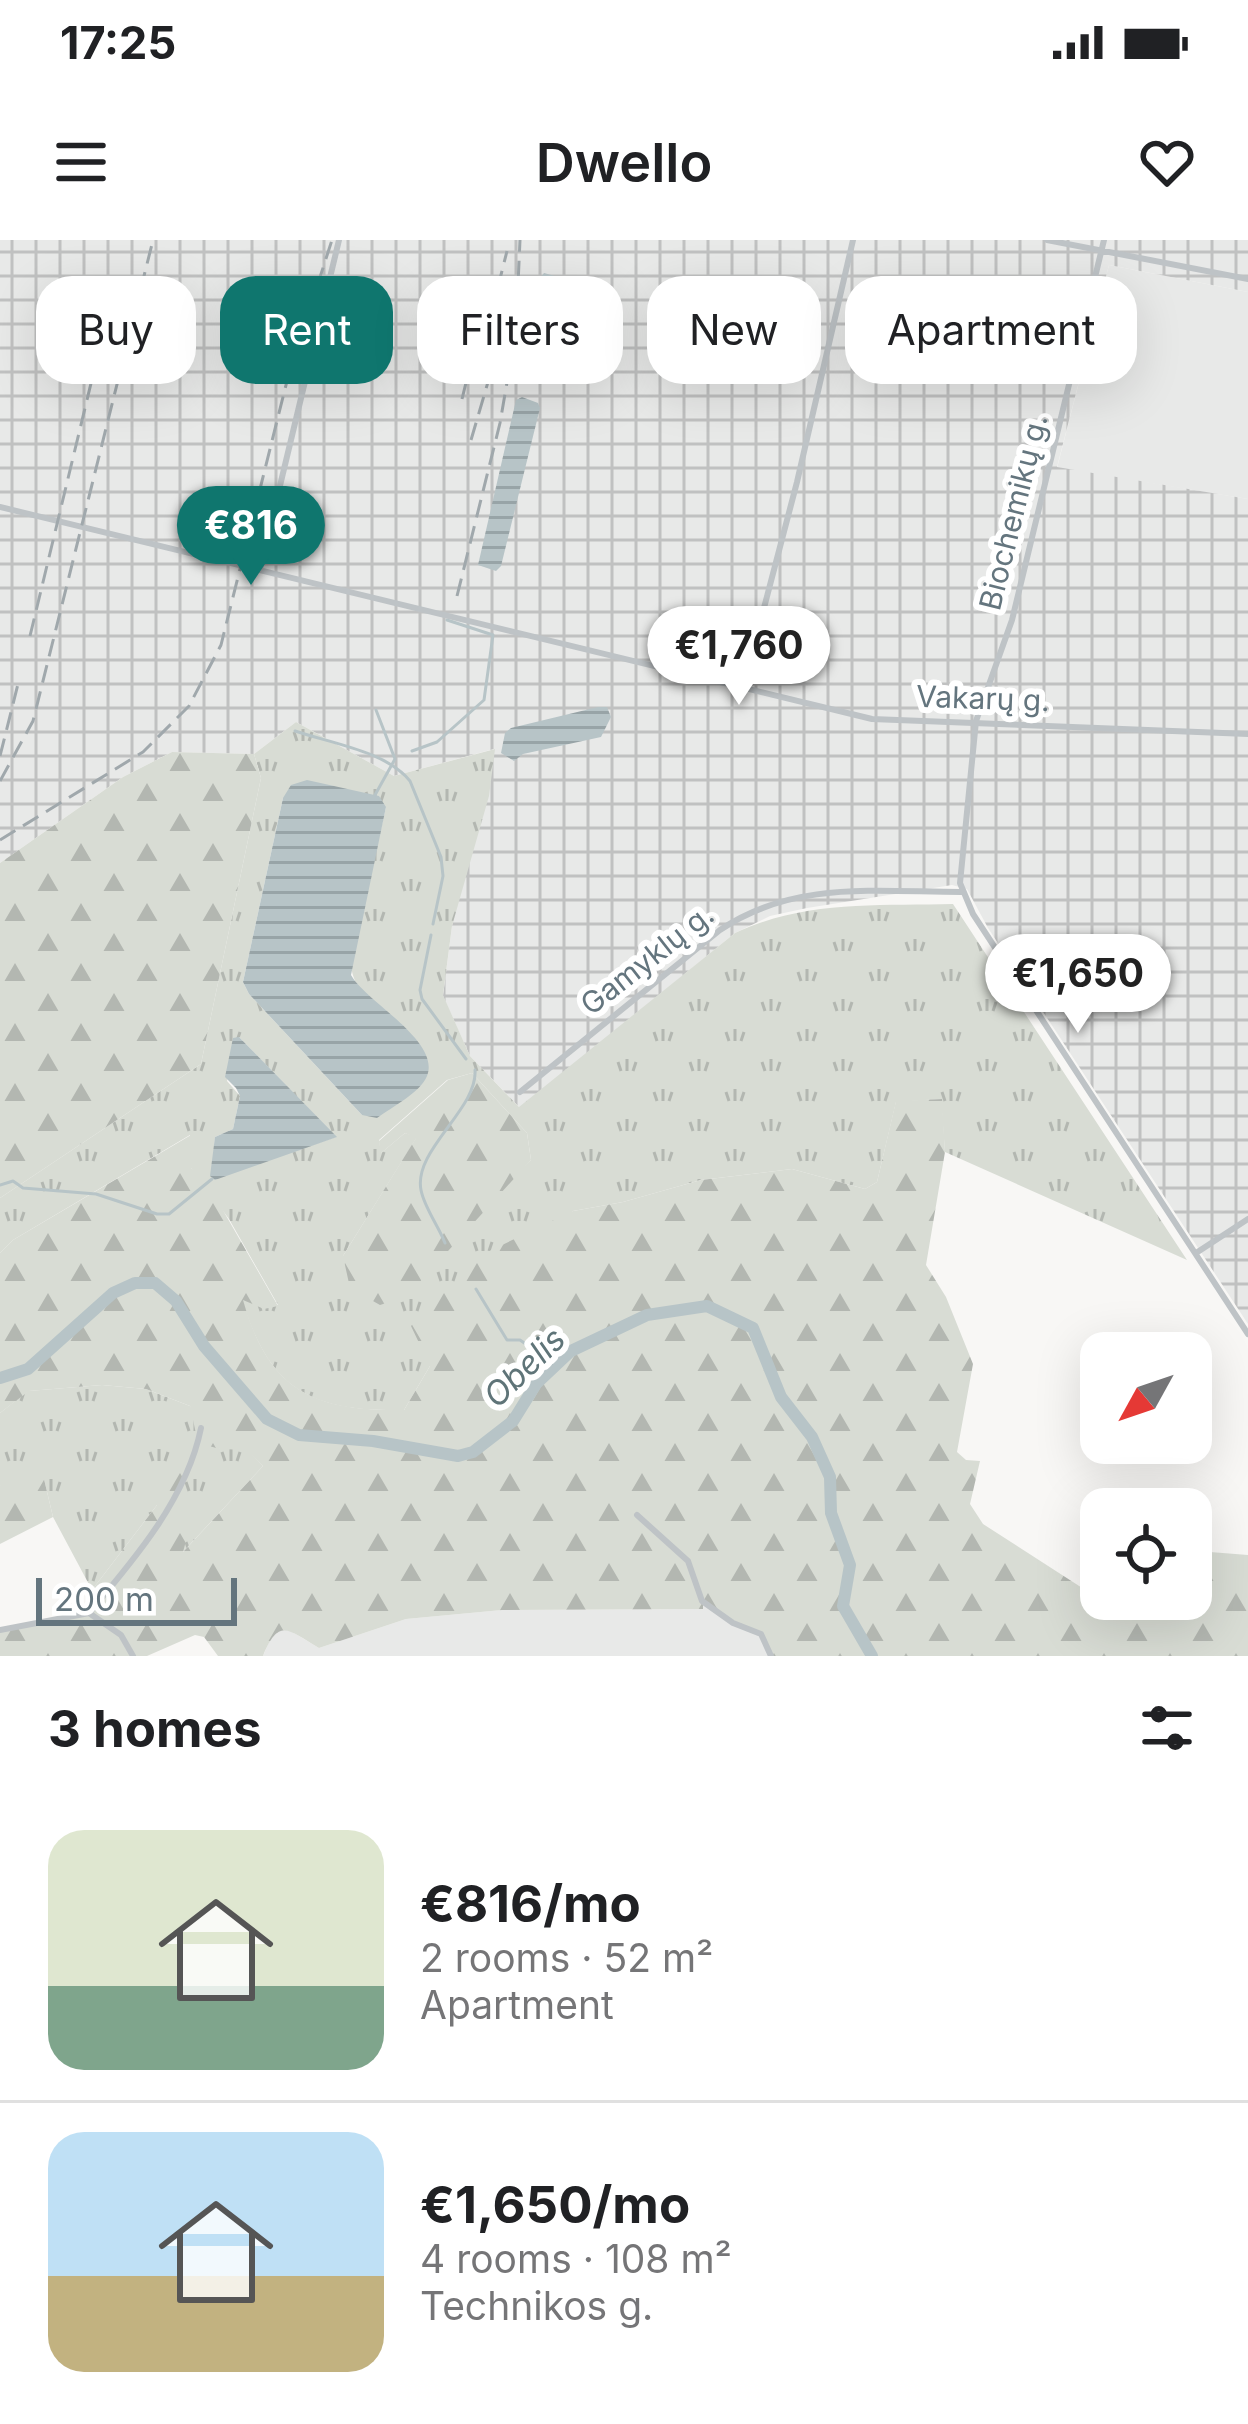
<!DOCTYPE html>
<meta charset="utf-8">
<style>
:root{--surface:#fff;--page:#f6f6f6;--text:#202124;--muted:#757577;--line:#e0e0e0;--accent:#0f766e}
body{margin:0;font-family:Inter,sans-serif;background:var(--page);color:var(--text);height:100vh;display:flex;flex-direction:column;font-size:45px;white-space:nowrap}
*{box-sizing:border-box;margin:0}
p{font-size:39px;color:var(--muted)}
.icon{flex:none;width:66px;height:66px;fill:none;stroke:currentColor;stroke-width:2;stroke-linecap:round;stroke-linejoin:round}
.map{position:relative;height:1416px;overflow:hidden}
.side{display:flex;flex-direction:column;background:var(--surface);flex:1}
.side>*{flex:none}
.guide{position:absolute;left:36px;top:36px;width:1176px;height:108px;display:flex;gap:24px}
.needle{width:78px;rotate:230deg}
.buttons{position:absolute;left:1080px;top:1092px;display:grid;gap:24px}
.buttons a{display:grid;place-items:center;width:132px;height:132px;border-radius:24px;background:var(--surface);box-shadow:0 12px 48px #0002;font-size:60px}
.scale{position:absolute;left:36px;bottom:30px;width:201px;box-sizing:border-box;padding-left:12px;border:6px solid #64757e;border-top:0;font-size:33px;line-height:42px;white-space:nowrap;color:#64757e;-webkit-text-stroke:9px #fff;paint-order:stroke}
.price{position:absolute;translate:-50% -102px;padding:0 27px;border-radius:42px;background:#fff;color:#222;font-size:39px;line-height:78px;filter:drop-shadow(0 3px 6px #0008)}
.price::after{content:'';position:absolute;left:50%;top:72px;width:36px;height:27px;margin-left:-18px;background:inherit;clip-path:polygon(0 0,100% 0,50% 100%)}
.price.on{background:var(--accent);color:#fff}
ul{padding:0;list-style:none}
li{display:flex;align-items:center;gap:36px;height:300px;padding:0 48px}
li+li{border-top:3px solid var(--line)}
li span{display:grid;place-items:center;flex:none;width:336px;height:240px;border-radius:36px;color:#555}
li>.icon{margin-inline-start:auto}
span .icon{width:144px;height:144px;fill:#fffc;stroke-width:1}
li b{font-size:51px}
h2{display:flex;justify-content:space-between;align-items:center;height:144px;padding:0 48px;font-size:51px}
.chip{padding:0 42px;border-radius:36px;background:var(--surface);box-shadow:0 12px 48px #0002;font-size:42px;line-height:108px}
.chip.on{background:var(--accent);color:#fff}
.status{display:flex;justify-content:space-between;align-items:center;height:84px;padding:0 60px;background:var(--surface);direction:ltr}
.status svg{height:33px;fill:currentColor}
header{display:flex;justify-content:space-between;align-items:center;height:156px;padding:0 48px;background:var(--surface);font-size:54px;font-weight:600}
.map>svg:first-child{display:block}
.built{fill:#e8e9e8}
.industrial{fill:url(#industrial-grid)}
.grass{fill:url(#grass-tufts);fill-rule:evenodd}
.forest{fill:url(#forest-firs)}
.water{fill:url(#water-rules)}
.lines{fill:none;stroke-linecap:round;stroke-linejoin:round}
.stream{stroke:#b7c4c7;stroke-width:3}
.river{stroke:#b7c4c7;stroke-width:12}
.minor{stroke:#bec3c6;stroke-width:6}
.rail{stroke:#a0a8ac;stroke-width:3;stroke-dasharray:18 9;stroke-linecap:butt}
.labels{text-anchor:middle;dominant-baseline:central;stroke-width:12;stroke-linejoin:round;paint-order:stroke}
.street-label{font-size:30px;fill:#64757e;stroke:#fff}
.water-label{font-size:33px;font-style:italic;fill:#5f7478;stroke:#fff}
</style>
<div class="status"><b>17:25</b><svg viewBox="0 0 49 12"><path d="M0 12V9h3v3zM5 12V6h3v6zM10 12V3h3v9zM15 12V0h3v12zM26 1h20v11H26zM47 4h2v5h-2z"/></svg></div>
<header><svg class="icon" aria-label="menu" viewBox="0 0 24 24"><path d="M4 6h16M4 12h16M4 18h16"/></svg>Dwello<svg class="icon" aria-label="heart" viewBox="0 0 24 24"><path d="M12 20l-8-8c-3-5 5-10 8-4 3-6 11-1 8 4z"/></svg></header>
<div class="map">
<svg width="1248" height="1416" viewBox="0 0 1248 1416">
<defs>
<pattern id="industrial-grid" width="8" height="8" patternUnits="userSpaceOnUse" patternTransform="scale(3)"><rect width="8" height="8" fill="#e8e9e8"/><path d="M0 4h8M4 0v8" fill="none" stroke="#c0c1c1"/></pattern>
<pattern id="grass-tufts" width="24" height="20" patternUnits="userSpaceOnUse" patternTransform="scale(3)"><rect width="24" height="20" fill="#d8dcd4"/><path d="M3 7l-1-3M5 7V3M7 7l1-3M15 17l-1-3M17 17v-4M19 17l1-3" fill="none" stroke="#b3b7b1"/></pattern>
<pattern id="forest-firs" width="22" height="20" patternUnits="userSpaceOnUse" patternTransform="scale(3)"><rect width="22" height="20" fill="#d8dcd4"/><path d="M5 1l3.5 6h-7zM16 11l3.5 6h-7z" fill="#b3b7b1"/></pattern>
<pattern id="water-rules" width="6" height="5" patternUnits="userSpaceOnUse" patternTransform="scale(3)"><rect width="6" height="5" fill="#b7c4c7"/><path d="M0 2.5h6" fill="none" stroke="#98a4a7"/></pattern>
</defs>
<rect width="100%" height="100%" fill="#f8f7f5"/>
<path class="built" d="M 1109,25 L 1248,52 L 1248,259 L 1057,228 Z
M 702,1361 L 761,1394 L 771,1416 L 263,1416 L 273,1393 L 281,1390 L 289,1390 L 319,1408 L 406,1379 L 502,1370 L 702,1369 Z"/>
<path class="industrial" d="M 0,0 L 1248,0 L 1248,52 L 1109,25 L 1057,227 L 1248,259 L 1248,1084 L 988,688 L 967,649 L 952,645 L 807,668 L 770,676 L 735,693 L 520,868 L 470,816 L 443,756 L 452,686 L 494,509 L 394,536 L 296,482 L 254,514 L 172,512 L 123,537 L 0,623 Z"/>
<path class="grass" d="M 296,482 L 394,536 L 495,509 L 489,556 L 452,686 L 443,755 L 470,816 L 519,867 L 735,693 C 806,660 877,666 953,664 L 1187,1020 L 945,912 L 941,859 L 896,862 L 877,942 L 865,949 L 792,929 L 701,940 L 623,962 L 573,971 L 430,1126 L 404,1170 C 311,1172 269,1150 242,1059 L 278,1065 L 229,979 L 191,928 L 190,895 L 13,1000 L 0,1013 L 0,958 L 201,824 L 261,538 L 254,514 ZM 283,558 L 386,567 L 351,721 C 351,743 362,752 378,766 L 362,875 L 249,754 L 243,742 ZM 239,797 L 336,897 L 212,939 L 215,897 L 233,889 L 240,856 L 227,841 ZM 472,833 L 527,893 L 531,920 L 513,937 L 343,1016 L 417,897 L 405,893 L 381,913 L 379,900 L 447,840 Z
M 102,1145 L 146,1149 L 190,1166 L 220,1209 L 247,1209 L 263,1226 L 181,1314 L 172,1263 L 157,1232 L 157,1265 L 92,1350 L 53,1277 L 44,1239 L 0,1246 L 0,1173 L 28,1151 Z"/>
<path class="forest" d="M 172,512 L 254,514 L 261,538 L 201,824 L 0,958 L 0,623 L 123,537 Z
M 472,833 L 527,893 L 531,920 L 407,1056 L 380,1065 L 350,1048 L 343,1016 L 416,898 L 405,893 L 380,914 L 379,901 L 448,840 Z
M 942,859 L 945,912 L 926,1025 L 946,1057 L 973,1124 L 957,1212 L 966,1220 L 980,1221 L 970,1264 L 983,1284 L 1090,1353 L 1101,1352 L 1101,1359 L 1191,1359 L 1191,1293 L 1210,1312 L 1248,1315 L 1248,1416 L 771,1416 L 764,1398 L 703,1363 L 703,1369 L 502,1370 L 406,1379 L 319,1408 C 288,1390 279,1377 263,1416 L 218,1416 L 204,1397 L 195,1395 L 147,1416 L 0,1416 L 0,1390 L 89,1373 L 92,1350 L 157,1265 L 157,1232 L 168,1223 L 190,1225 L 173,1263 L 188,1265 L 192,1279 L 183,1312 L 263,1226 L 247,1210 L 220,1209 L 198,1203 L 190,1166 L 146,1149 L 102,1145 L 29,1151 L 0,1173 L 0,1013 L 13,1000 L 191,895 L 191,928 L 205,939 L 278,1066 L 264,1069 L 243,1060 C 269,1151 313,1171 404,1170 L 430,1126 L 411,1086 L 481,1015 L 573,971 L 623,962 L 701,940 L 792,929 L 865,949 L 877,942 L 896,861 Z
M 35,1225 L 44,1239 L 53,1277 L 0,1304 L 0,1246 L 16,1226 Z"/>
<path class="water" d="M 544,33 L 576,42 L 555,136 L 548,138 L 527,132 L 524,126 L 538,41 Z
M 522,157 L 538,163 L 540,168 L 501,326 L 496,331 L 478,325 L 516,160 Z
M 598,467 L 607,467 L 611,477 L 601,497 L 523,514 L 514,521 L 501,513 L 505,493 L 511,488 Z
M 307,540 L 379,556 L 386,567 L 351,735 C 366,762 441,801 427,836 C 420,853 392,867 377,878 L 362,875 L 249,754 L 243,742 L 283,558 L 291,545 Z
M 239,797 L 337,897 L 215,940 L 210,936 L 215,897 L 233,889 L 240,856 L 236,848 L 225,837 L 233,798 Z"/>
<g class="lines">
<path class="stream" d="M 295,491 C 330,503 386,511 410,541 L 441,617 L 443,636 L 433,684
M 412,511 L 437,502 L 484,460 L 493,395 L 447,380
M 375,555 L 395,519 L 376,470
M 431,695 L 420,750 L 422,759 L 466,819
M 0,945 L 13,941 L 23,948 L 96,954 L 157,974 L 169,974 L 212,939
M 445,1003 C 439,987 424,967 421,950 C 413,910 478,869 475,830
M 476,1049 L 507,1100 L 520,1100 L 556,1125"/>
<path class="river" d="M 0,1138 L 28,1129 L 113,1053 L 135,1043 L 155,1043 L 176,1061 L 204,1106 L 267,1179 L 299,1195 L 373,1201 L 458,1216 L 473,1212 L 513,1181 L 536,1144 L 571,1111 L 647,1075 L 707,1066 L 753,1088 L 781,1157 L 812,1197 L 830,1237 L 831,1273 L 850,1325 L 843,1366 L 872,1416"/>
<path class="minor" d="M 1047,0 L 1248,39
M 1104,0 L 1012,380 L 976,481 L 960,643 L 973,674 L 1248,1094
M 0,267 L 872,479 L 1248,494
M 260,329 L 339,0
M 743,448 L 797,242 L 853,0
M 520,852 L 720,690 C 794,640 876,652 961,652
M 1196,1013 L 1248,979
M 637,1275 L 688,1321 L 702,1361 L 733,1383 L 761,1394 L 771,1416
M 89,1373 L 121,1395 L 133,1416
M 0,1390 L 89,1373 C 134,1320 187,1258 201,1188"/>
<path class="rail" d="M 478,127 L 507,11
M 462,159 L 475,106
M 471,200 L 498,108
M 457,356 L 500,183 L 516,90 L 520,0
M 30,396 L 113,52
M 0,516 L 19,440
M 0,541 L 33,481 L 153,0
M 0,600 L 143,512 L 189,466 L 221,405 L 289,133 L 332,0"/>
</g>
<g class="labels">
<g class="street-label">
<text transform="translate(1013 272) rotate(-76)">Biochemikų g.</text>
<text transform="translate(983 458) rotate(2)">Vakarų g.</text>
<text transform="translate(647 719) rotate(-38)">Gamyklų g.</text>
</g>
<g class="water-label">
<text transform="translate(524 1127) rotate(-44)">Obelis</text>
</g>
</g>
</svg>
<div class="buttons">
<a><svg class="needle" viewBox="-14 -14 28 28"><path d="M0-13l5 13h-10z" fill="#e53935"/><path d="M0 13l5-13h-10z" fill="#757577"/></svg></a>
<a><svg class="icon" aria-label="locate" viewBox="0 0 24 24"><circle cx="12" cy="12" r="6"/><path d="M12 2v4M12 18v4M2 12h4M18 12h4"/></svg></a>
</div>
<div class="scale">200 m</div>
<b class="price on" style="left:251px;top:348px">€816</b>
<b class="price" style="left:739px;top:468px">€1,760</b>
<b class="price" style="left:1078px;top:796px">€1,650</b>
<div class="guide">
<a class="chip">Buy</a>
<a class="chip on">Rent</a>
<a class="chip">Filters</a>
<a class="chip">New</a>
<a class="chip">Apartment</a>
</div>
</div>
<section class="side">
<h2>3 homes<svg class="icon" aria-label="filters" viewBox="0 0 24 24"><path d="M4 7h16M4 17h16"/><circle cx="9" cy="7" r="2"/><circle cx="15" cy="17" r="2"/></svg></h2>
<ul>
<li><span style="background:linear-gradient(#dfe7d0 65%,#7fa58c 0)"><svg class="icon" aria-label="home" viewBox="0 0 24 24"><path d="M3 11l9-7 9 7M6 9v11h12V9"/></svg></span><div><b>€816/mo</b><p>2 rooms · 52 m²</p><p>Apartment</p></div></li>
<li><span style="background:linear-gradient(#bfe0f5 60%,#c2b280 0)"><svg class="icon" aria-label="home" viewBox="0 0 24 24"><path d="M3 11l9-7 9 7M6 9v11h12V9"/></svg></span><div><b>€1,650/mo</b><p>4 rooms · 108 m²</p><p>Technikos g.</p></div></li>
</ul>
</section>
